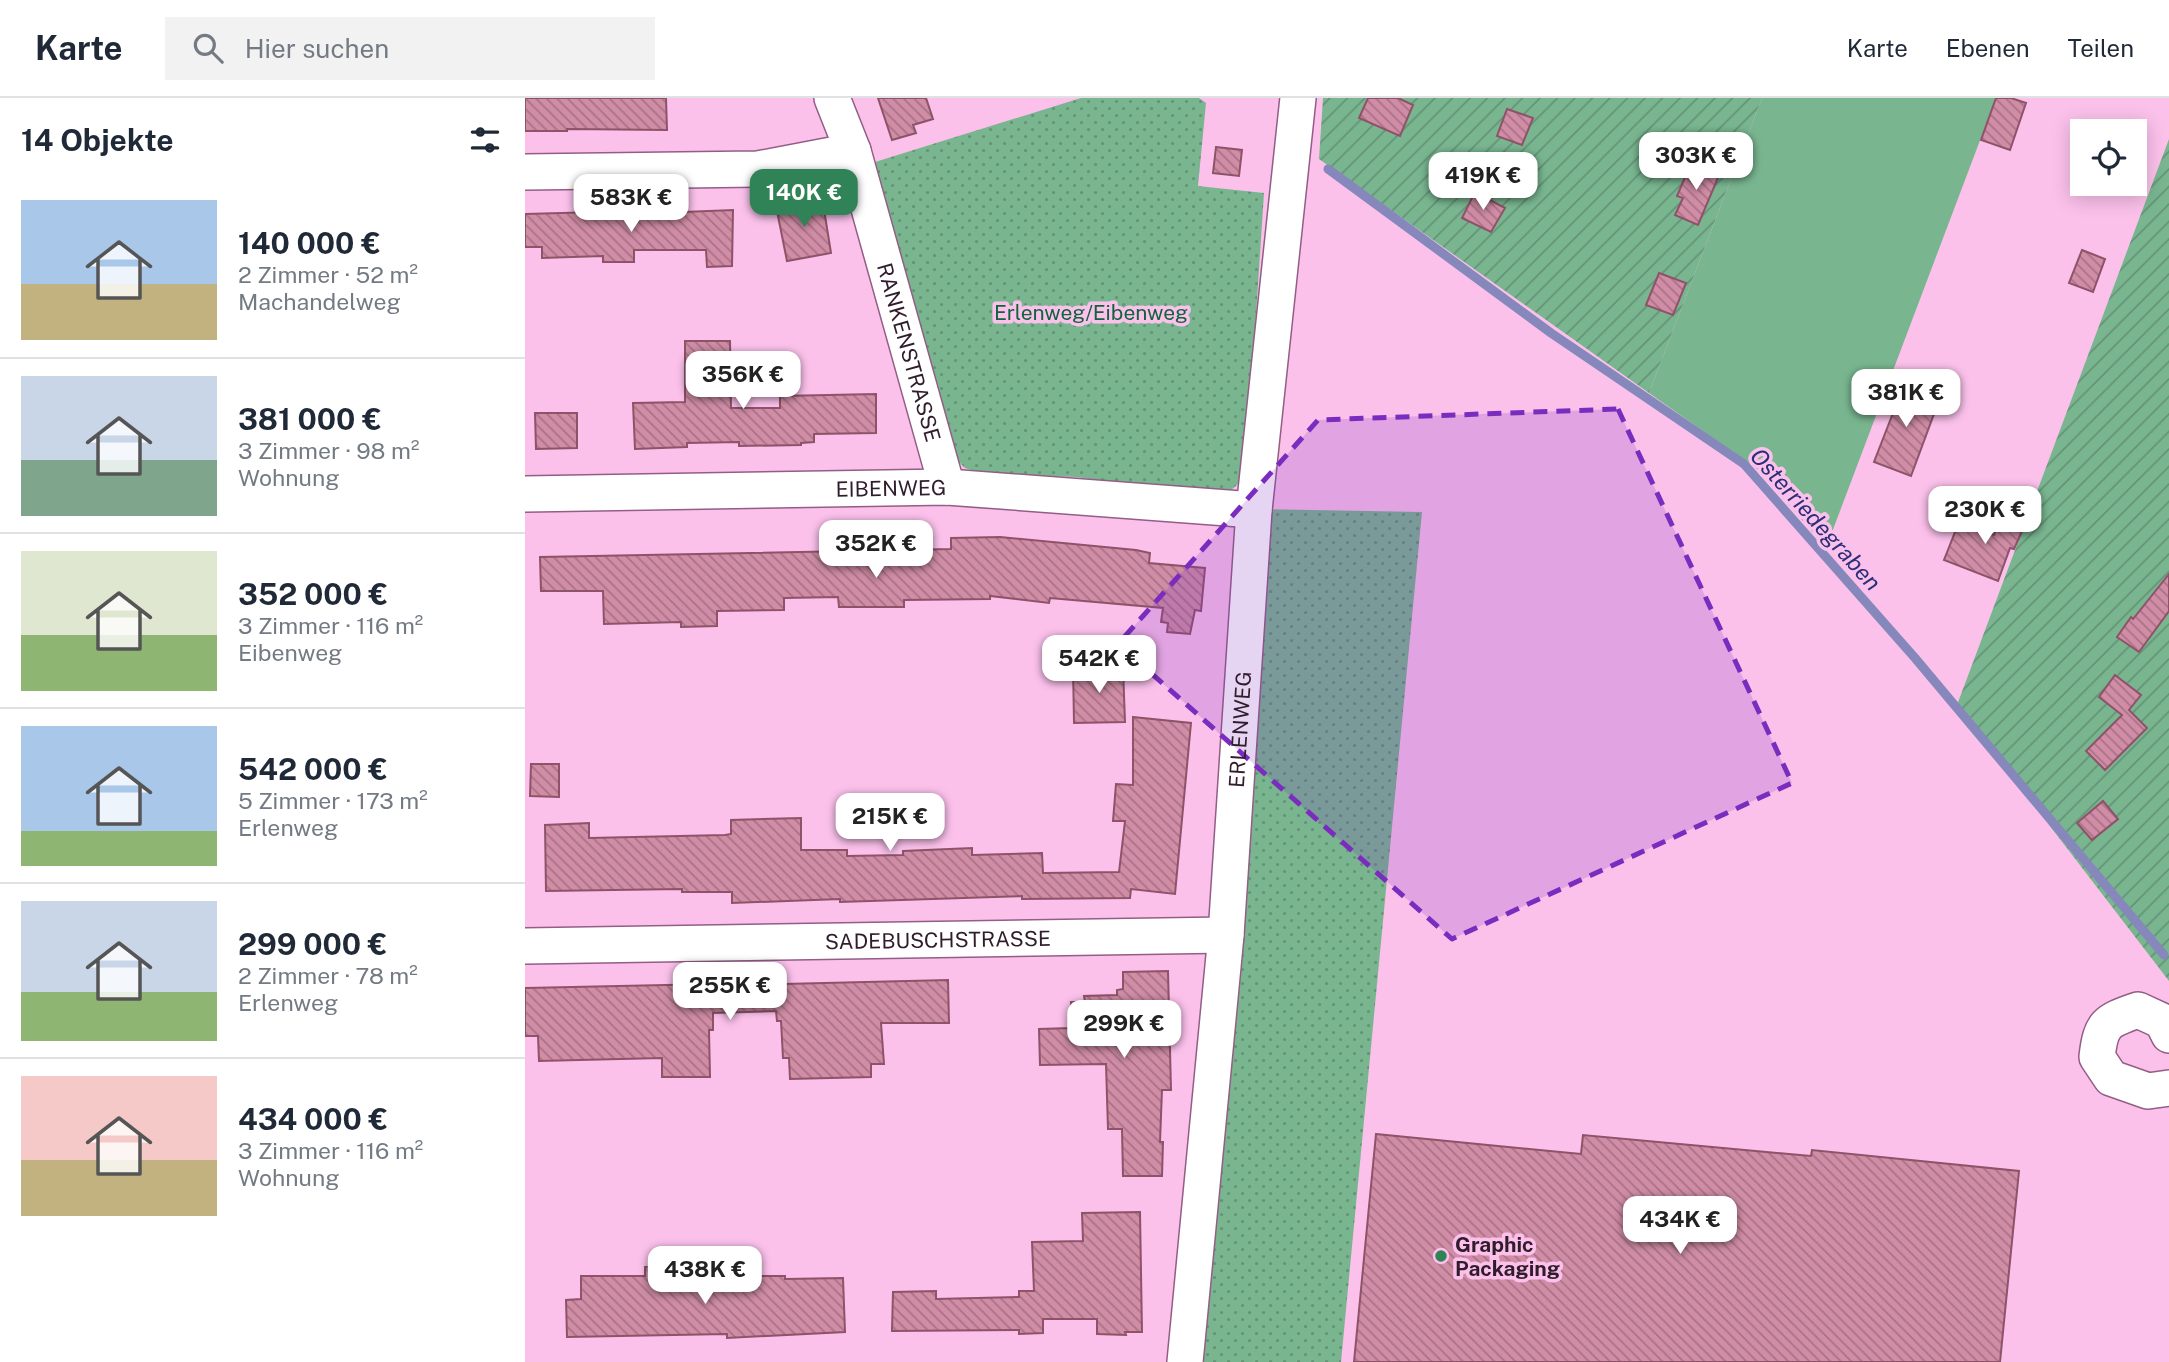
<!DOCTYPE html>
<html lang="de">
<meta charset="utf-8">
<style>
:root{--surface:#fff;--page:#f2f2f3;--text:#1f2937;--muted:#747a83;--line:#e0e1e3;--accent:#2f8356}
body{margin:0;font-family:"Public Sans",sans-serif;background:var(--page);color:var(--text);height:100vh;display:flex;flex-direction:column;font-size:26px;white-space:nowrap}
*{box-sizing:border-box;margin:0}
p{font-size:23px;color:var(--muted)}
.icon{flex:none;width:38px;height:38px;fill:none;stroke:currentColor;stroke-width:2;stroke-linecap:round;stroke-linejoin:round}
.map{position:relative;flex:1;overflow:hidden}
.sheet{display:flex;flex-direction:column;background:var(--surface);width:525px}
.sheet>*{flex:none}
.buttons{position:absolute;left:1545px;top:21px;display:grid;gap:14px}
.buttons a{display:grid;place-items:center;width:77px;height:77px;border-radius:0px;background:var(--surface);box-shadow:0 4px 18px #0003;font-size:35px}
.price{position:absolute;translate:-50% -60px;padding:0 16px;border-radius:14px;background:#fff;color:#222;font-size:23px;line-height:46px;filter:drop-shadow(0 2px 4px #0008)}
.price::after{content:'';position:absolute;left:50%;top:42px;width:21px;height:16px;margin-left:-10px;background:inherit;clip-path:polygon(0 0,100% 0,50% 100%)}
.price.current{background:var(--accent);color:#fff}
ul{padding:0;list-style:none}
li{display:flex;align-items:center;gap:21px;height:175px;padding:0 21px}
li+li{border-top:2px solid var(--line)}
li span{display:grid;place-items:center;flex:none;width:196px;height:140px;border-radius:0px;color:#555}
li>.icon{margin-inline-start:auto}
span .icon{width:84px;height:84px;fill:#fffc;stroke-width:1}
li b{font-size:30px}
h2{display:flex;justify-content:space-between;align-items:center;height:84px;padding:0 21px;font-size:30px}
header{display:flex;align-items:center;gap:42px;box-sizing:border-box;height:98px;padding:0 35px;background:var(--surface);border-bottom:2px solid var(--line)}
header strong{font-size:33px}
nav{display:flex;gap:38px;margin-inline-start:auto;font-size:24px}
.search{width:490px;height:63px;background:var(--page);display:flex;align-items:center;gap:18px;box-sizing:border-box;padding:0 24px;border-radius:0px;color:var(--muted);font-size:26px}
main{display:flex;flex:1;min-height:0}
.map>svg:first-child{display:block}
.grass{fill:#79b690}
.park{fill:url(#park-dots)}
.garden{fill:url(#garden-furrows)}
.lines{fill:none;stroke-linecap:round;stroke-linejoin:round}
.stream{stroke:#8688bc;stroke-width:9}
.building{fill:url(#building-back-hatch);stroke:#8e5269;stroke-width:2}
.minor-casing{stroke:#925e85;stroke-width:38}
.minor{stroke:#fff;stroke-width:35}
.marked{fill:#7b2cbf;fill-opacity:0.2;stroke:#7b2cbf;stroke-width:5;stroke-dasharray:14 9;stroke-linejoin:round}
.poi-dot{fill:#2f8356;stroke:#fbc1eb;stroke-width:2.5}
.labels{text-anchor:middle;dominant-baseline:central;stroke-width:7;stroke-linejoin:round;paint-order:stroke}
.park-label{font-size:21px;fill:#10643c;stroke:#fbc1eb}
.street-label{font-size:21px;fill:#311c2c;stroke:#fbc1eb}
.poi-label{font-size:21px;font-weight:bold;fill:#311c2c;stroke:#fbc1eb;text-anchor:start}
.water-label{font-size:23px;font-style:italic;fill:#2b2e79;stroke:#fbc1eb}
</style>
<header>
<strong>Karte</strong>
<div class="search"><svg class="icon" aria-label="search" viewBox="0 0 24 24"><circle cx="10" cy="10" r="6"/><path d="M15 15l6 6"/></svg>Hier suchen</div>
<nav><a>Karte</a><a>Ebenen</a><a>Teilen</a></nav>
</header>
<main>
<section class="sheet">
<h2>14 Objekte<svg class="icon" aria-label="filters" viewBox="0 0 24 24"><path d="M4 7h16M4 17h16"/><circle cx="9" cy="7" r="2"/><circle cx="15" cy="17" r="2"/></svg></h2>
<ul>
<li><span style="background:linear-gradient(#a9c7e8 60%,#c2b280 0)"><svg class="icon" aria-label="home" viewBox="0 0 24 24"><path d="M3 11l9-7 9 7M6 9v11h12V9"/></svg></span><div><b>140 000 €</b><p>2 Zimmer · 52 m²</p><p>Machandelweg</p></div></li>
<li><span style="background:linear-gradient(#c9d6e8 60%,#7fa58c 0)"><svg class="icon" aria-label="home" viewBox="0 0 24 24"><path d="M3 11l9-7 9 7M6 9v11h12V9"/></svg></span><div><b>381 000 €</b><p>3 Zimmer · 98 m²</p><p>Wohnung</p></div></li>
<li><span style="background:linear-gradient(#dfe7d0 60%,#8fb573 0)"><svg class="icon" aria-label="home" viewBox="0 0 24 24"><path d="M3 11l9-7 9 7M6 9v11h12V9"/></svg></span><div><b>352 000 €</b><p>3 Zimmer · 116 m²</p><p>Eibenweg</p></div></li>
<li><span style="background:linear-gradient(#a9c7e8 75%,#8fb573 0)"><svg class="icon" aria-label="home" viewBox="0 0 24 24"><path d="M3 11l9-7 9 7M6 9v11h12V9"/></svg></span><div><b>542 000 €</b><p>5 Zimmer · 173 m²</p><p>Erlenweg</p></div></li>
<li><span style="background:linear-gradient(#c9d6e8 65%,#8fb573 0)"><svg class="icon" aria-label="home" viewBox="0 0 24 24"><path d="M3 11l9-7 9 7M6 9v11h12V9"/></svg></span><div><b>299 000 €</b><p>2 Zimmer · 78 m²</p><p>Erlenweg</p></div></li>
<li><span style="background:linear-gradient(#f6c9c9 60%,#c2b280 0)"><svg class="icon" aria-label="home" viewBox="0 0 24 24"><path d="M3 11l9-7 9 7M6 9v11h12V9"/></svg></span><div><b>434 000 €</b><p>3 Zimmer · 116 m²</p><p>Wohnung</p></div></li>
</ul>
</section>
<div class="map">
<svg width="1644" height="1264" viewBox="0 0 1644 1264">
<defs>
<pattern id="park-dots" width="8" height="8" patternUnits="userSpaceOnUse" patternTransform="scale(1.75)"><rect width="8" height="8" fill="#79b690"/><path d="M2 2h.1M6 6h.1" fill="none" stroke="#649376" stroke-width="1.8" stroke-linecap="round"/></pattern>
<pattern id="garden-furrows" width="10" height="10" patternUnits="userSpaceOnUse" patternTransform="scale(1.75)"><rect width="10" height="10" fill="#79b690"/><path d="M-1 1l2-2M0 10L10 0M9 11l2-2" fill="none" stroke="#649376"/></pattern>
<pattern id="building-back-hatch" width="6" height="6" patternUnits="userSpaceOnUse" patternTransform="scale(1.75)"><rect width="6" height="6" fill="#d08da5"/><path d="M-1 5l2 2M0 0l6 6M5-1l2 2" fill="none" stroke="#a97287"/></pattern>
</defs>
<rect width="100%" height="100%" fill="#fbc1eb"/>
<path class="grass" d="M 1237,0 L 1471,0 L 1301,450 L 1235,373 L 1124,295 Z"/>
<path class="park" d="M 556,0 L 674,0 L 681,5 L 673,88 L 739,95 L 721,370 C 715,385 711,392 695,396 L 550,379 L 455,375 L 440,370 L 433,363 L 350,64 Z
M 730,411 L 897,414 L 816,1264 L 652,1264 Z"/>
<path class="garden" d="M 798,0 L 1237,0 L 1124,295 L 794,61 Z
M 1644,41 L 1644,883 L 1432,607 Z"/>
<g class="lines">
<path class="stream" d="M 803,71 L 1026,235 L 1219,366 L 1390,560 L 1639,857"/>
</g>
<path class="building" d="M 0,0 L 141,0 L 142,32 L 42,31 L 42,33 L 0,33 Z
M 353,0 L 401,0 L 408,21 L 388,27 L 391,35 L 367,42 Z
M 843,0 L 873,0 L 888,7 L 875,38 L 834,20 Z
M 1471,0 L 1486,0 L 1501,5 L 1485,52 L 1456,42 Z
M 982,11 L 1008,20 L 997,47 L 972,38 Z
M 691,49 L 717,52 L 714,78 L 688,75 Z
M 1167,63 L 1195,75 L 1173,127 L 1150,117 L 1158,100 L 1152,98 Z
M 950,94 L 980,110 L 966,134 L 937,120 Z
M 297,99 L 306,155 L 262,163 L 251,108 Z
M 208,112 L 207,168 L 182,169 L 181,152 L 109,152 L 109,164 L 78,164 L 78,158 L 17,160 L 17,149 L 0,149 L 0,116 L 108,113 L 108,116 Z
M 1557,152 L 1580,161 L 1568,194 L 1544,185 Z
M 1134,175 L 1161,185 L 1148,217 L 1121,207 Z
M 160,243 L 205,243 L 206,310 L 255,310 L 255,298 L 351,296 L 351,335 L 289,336 L 289,344 L 276,345 L 276,347 L 214,348 L 214,344 L 162,345 L 162,349 L 110,351 L 108,305 L 160,304 Z
M 1375,285 L 1409,298 L 1407,303 L 1413,305 L 1386,378 L 1349,364 L 1368,315 L 1364,314 Z
M 10,315 L 52,315 L 52,350 L 11,351 Z
M 1479,412 L 1502,422 L 1489,451 L 1485,450 L 1473,483 L 1419,462 L 1434,424 L 1469,437 Z
M 475,439 L 611,452 L 625,455 L 624,465 L 680,470 L 676,513 L 670,512 L 665,536 L 642,534 L 643,525 L 636,524 L 638,510 L 525,500 L 524,505 L 465,498 L 465,501 L 379,502 L 379,509 L 314,509 L 313,499 L 259,500 L 259,512 L 192,513 L 192,528 L 156,529 L 156,524 L 79,526 L 78,493 L 16,493 L 15,459 L 426,451 L 426,440 Z
M 1644,476 L 1644,513 L 1614,554 L 1592,539 L 1606,519 L 1608,521 Z
M 548,569 L 598,569 L 600,624 L 549,625 Z
M 1590,577 L 1616,597 L 1604,612 L 1622,630 L 1580,672 L 1561,653 L 1597,617 L 1574,599 Z
M 608,619 L 666,625 L 650,796 L 606,791 L 605,800 L 497,801 L 497,798 L 315,804 L 315,801 L 207,805 L 207,794 L 157,794 L 157,791 L 21,793 L 20,727 L 64,725 L 64,740 L 200,737 L 206,736 L 206,722 L 276,720 L 276,752 L 322,752 L 322,758 L 378,757 L 378,753 L 447,750 L 447,757 L 517,755 L 518,775 L 594,774 L 600,723 L 588,723 L 591,686 L 608,687 Z
M 6,666 L 34,666 L 34,699 L 5,698 Z
M 1578,703 L 1593,721 L 1567,742 L 1552,725 Z
M 643,873 L 646,992 L 637,992 L 635,1044 L 638,1044 L 637,1078 L 598,1078 L 597,1031 L 583,1031 L 581,966 L 515,967 L 514,931 L 547,930 L 546,904 L 560,904 L 559,898 L 592,897 L 592,892 L 598,891 L 598,874 Z
M 423,882 L 424,925 L 356,925 L 359,966 L 346,966 L 346,979 L 265,981 L 264,960 L 258,960 L 256,923 L 252,923 L 251,913 L 188,915 L 188,932 L 184,932 L 185,979 L 137,979 L 137,960 L 14,963 L 13,938 L 0,938 L 0,890 L 187,886 L 187,890 L 258,886 Z
M 851,1036 L 1056,1056 L 1058,1037 L 1286,1058 L 1287,1052 L 1494,1073 L 1475,1264 L 829,1264 Z
M 615,1114 L 617,1234 L 600,1234 L 601,1237 L 572,1236 L 572,1221 L 518,1221 L 518,1235 L 494,1236 L 494,1232 L 367,1233 L 368,1194 L 411,1193 L 411,1201 L 494,1199 L 494,1193 L 509,1193 L 507,1144 L 558,1143 L 557,1115 Z
M 156,1168 L 156,1178 L 260,1178 L 260,1181 L 318,1180 L 320,1234 L 202,1240 L 202,1236 L 42,1239 L 41,1202 L 56,1201 L 56,1178 L 120,1178 L 120,1169 Z"/>
<g class="lines">
<g class="minor-casing">
<g id="minor">
<path id="s1" d="M 307,0 L 328,53 L 422,389"/>
<path d="M 0,74 L 233,71 L 328,53"/>
<path id="s2" d="M 0,396 L 422,389 L 729,412"/>
<path id="s3" d="M 0,848 L 701,837"/>
<path d="M 1644,937 L 1637,923 L 1613,912 C 1582,923 1576,924 1572,959 L 1586,980 L 1623,993 L 1644,990"/>
<path id="s4" d="M 660,1264 L 701,837 L 729,412 L 773,0"/>
</g>
</g>
<use href="#minor" class="minor"/>
</g>
<path class="marked" d="M 1093,311 L 1267,685 L 927,841 L 593,546 L 793,322 Z"/>
<circle class="poi-dot" cx="916" cy="1158" r="7"/>
<g class="labels">
<g class="park-label">
<text x="566" y="214">Erlenweg/Eibenweg</text>
</g>
<g class="street-label">
<text stroke="none"><textPath href="#s1" startOffset="266">RANKENSTRASSE</textPath></text>
<text stroke="none"><textPath href="#s2" startOffset="366">EIBENWEG</textPath></text>
<text stroke="none"><textPath href="#s4" startOffset="635">ERLENWEG</textPath></text>
<text stroke="none"><textPath href="#s3" startOffset="413">SADEBUSCHSTRASSE</textPath></text>
</g>
<g class="poi-label">
<text x="930" y="1146">Graphic<tspan x="930" dy="24">Packaging</tspan></text>
</g>
<g class="water-label">
<text transform="translate(1291 421) rotate(48)">Osterriedegraben</text>
</g>
</g>
</svg>
<div class="buttons">
<a><svg class="icon" aria-label="locate" viewBox="0 0 24 24"><circle cx="12" cy="12" r="6"/><path d="M12 2v4M12 18v4M2 12h4M18 12h4"/></svg></a>
</div>
<b class="price" style="left:1171px;top:94px">303K €</b>
<b class="price" style="left:958px;top:114px">419K €</b>
<b class="price current" style="left:279px;top:131px">140K €</b>
<b class="price" style="left:106px;top:136px">583K €</b>
<b class="price" style="left:218px;top:313px">356K €</b>
<b class="price" style="left:1381px;top:331px">381K €</b>
<b class="price" style="left:1460px;top:448px">230K €</b>
<b class="price" style="left:351px;top:482px">352K €</b>
<b class="price" style="left:574px;top:597px">542K €</b>
<b class="price" style="left:365px;top:755px">215K €</b>
<b class="price" style="left:205px;top:924px">255K €</b>
<b class="price" style="left:599px;top:962px">299K €</b>
<b class="price" style="left:1155px;top:1158px">434K €</b>
<b class="price" style="left:180px;top:1208px">438K €</b>
</div>
</main>
